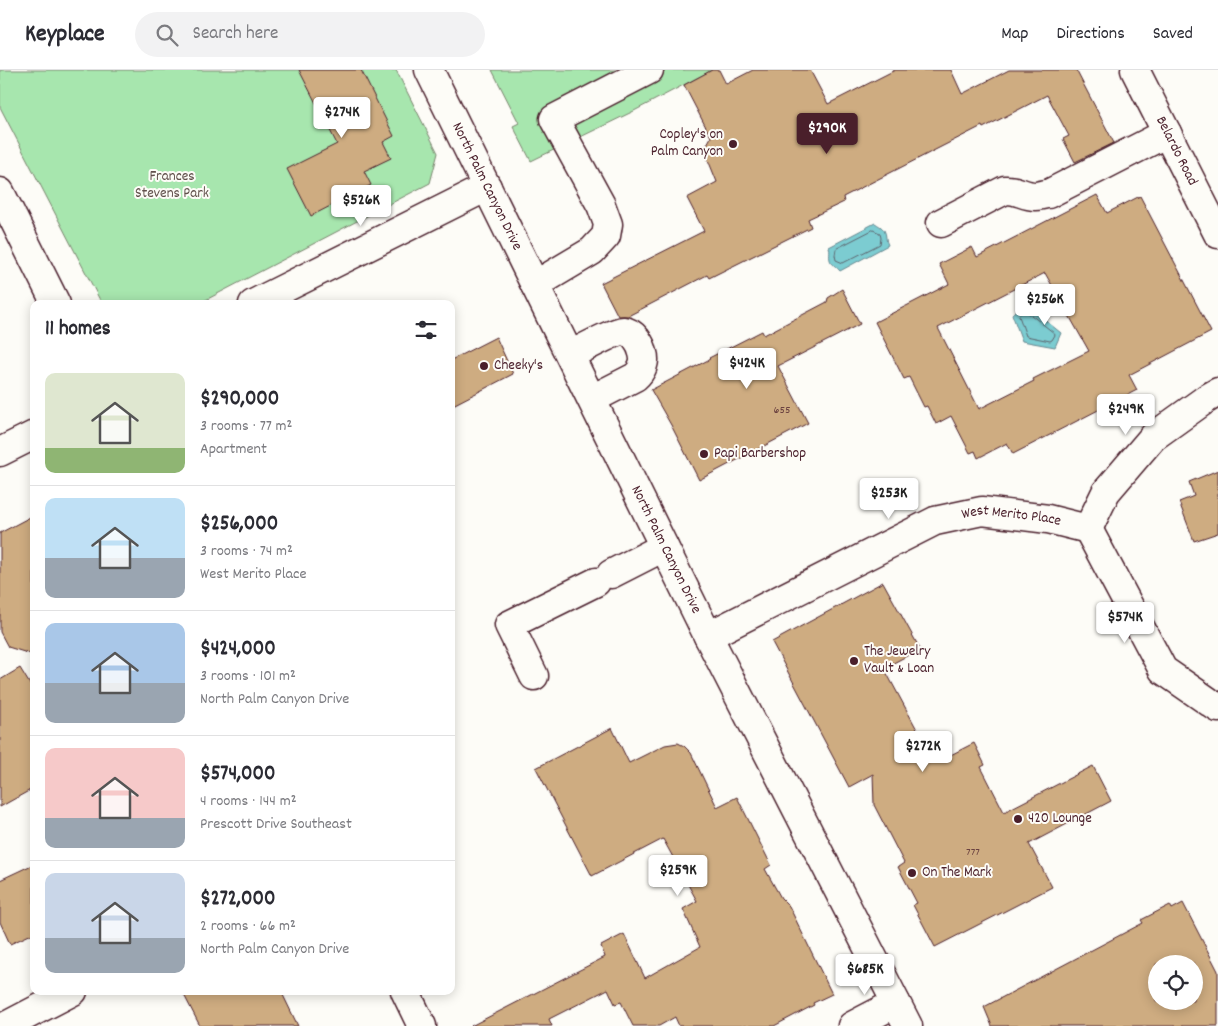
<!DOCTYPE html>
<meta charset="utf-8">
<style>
:root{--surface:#fff;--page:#f2f2f3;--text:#2b2b33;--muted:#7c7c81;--line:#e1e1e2;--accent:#4a1f2b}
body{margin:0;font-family:Dekko,sans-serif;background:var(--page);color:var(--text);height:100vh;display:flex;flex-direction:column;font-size:19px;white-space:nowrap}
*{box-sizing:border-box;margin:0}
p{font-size:16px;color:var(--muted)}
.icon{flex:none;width:28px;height:28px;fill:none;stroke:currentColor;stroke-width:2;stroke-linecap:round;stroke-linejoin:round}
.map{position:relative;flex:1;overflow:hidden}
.sheet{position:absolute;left:30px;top:230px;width:425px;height:695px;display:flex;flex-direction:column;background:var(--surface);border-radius:10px;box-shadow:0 2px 12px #0003}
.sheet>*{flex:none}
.tools{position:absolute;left:1148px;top:885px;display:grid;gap:10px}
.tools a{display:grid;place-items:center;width:55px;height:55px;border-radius:50%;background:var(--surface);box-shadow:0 2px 12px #0003;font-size:25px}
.price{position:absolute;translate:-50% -42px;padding:0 11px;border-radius:5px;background:#fff;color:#222;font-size:16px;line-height:32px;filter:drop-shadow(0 1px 2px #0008)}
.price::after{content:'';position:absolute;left:50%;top:30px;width:15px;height:11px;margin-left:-8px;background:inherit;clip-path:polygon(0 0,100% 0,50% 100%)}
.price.current{background:var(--accent);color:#fff}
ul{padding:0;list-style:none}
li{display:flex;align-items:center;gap:15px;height:125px;padding:0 15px}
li+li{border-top:1px solid var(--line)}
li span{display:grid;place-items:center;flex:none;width:140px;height:100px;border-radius:10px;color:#555}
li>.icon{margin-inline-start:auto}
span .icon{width:60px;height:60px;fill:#fffc;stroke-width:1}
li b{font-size:21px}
h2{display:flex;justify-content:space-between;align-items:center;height:60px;padding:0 15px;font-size:21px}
header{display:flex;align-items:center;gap:30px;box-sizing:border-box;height:70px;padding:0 25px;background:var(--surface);border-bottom:1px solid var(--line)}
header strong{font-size:24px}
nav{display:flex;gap:28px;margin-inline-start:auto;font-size:18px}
.search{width:350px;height:45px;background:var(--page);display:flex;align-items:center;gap:12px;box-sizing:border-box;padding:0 18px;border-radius:28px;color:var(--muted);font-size:19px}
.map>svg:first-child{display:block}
.green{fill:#a7e6ae;stroke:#78826c}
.water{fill:#7bccd1;stroke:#67878f}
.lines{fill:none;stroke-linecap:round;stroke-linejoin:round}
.shore{stroke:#5e646d;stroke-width:1}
.building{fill:#ceac81;stroke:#4a1f2b;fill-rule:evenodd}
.minor-casing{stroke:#4a1f2b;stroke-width:31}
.major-casing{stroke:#4a1f2b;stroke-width:31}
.minor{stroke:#fdfcf7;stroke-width:28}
.major{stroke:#fdfcf7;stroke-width:28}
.poi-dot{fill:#4a1f2b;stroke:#fdfcf7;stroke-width:2}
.labels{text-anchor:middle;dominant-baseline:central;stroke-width:4;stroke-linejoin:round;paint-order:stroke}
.number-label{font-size:12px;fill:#6b4240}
.poi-label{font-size:15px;fill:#4a1f2b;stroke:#fdfcf7;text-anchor:start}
.street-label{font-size:15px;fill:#4a1f2b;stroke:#fdfcf7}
.park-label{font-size:15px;fill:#61514c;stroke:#fdfcf7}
</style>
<header>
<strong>Keyplace</strong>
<div class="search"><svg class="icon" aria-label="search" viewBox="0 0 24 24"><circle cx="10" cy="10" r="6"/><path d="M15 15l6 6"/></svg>Search here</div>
<nav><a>Map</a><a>Directions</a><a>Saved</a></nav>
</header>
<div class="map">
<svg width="1218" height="956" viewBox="0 0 1218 956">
<rect width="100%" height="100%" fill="#fdfcf7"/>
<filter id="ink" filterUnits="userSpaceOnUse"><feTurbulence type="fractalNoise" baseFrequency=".02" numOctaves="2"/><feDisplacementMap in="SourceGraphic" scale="10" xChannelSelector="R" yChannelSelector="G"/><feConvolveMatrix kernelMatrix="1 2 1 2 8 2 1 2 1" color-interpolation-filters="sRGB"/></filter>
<g filter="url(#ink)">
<path class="green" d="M 0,0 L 396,0 L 438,83 L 430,113 L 198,234 L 102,234 L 0,37 Z
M 492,0 L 712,0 L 634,41 L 531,91 L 513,56 L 519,53 Z"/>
<path class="water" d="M 875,153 C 878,155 882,157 884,160 C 887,165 885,170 888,175 L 840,201 C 837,197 834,196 831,192 C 828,187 831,182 829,177 Z
M 1024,233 L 1061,263 L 1055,277 L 1022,271 L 1012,244 Z"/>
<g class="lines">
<path class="shore" d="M 873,160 L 880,163 L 881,168 L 880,174 L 843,193 L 836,190 L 835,185 L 836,179 Z
M 1023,240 L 1026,241 L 1054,263 L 1055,265 L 1052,270 L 1050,271 L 1026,266 L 1019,246 Z"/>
</g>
<path class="building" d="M 299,0 L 361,0 L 394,66 L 383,72 L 391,88 L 364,101 L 371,115 L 311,146 L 287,99 L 337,74 Z
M 712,0 L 719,0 L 726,14 L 753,0 L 810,0 L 828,34 L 895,0 L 951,0 L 962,24 L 1009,0 L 1076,0 L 1114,73 L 1075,92 L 1063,69 L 1069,66 L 1047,25 L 983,58 L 982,56 L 843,127 L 844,132 L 808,149 L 811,157 L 709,208 L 707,205 L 628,246 L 618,246 L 601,213 L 704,161 L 687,128 L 717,112 L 704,80 L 711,67 L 684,15 Z
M 1097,125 L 1107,143 L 1140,126 L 1211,262 L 1129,305 L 1137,320 L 1013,384 L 1007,373 L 978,388 L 975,381 L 970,383 L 951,346 L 936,354 L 927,336 L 924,337 L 909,307 L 904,309 L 875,252 L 949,214 L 939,194 L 972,177 L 977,187 ZM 1045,203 L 1089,281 L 1033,309 L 1034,311 L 979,339 L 938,258 Z
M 842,219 L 860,254 L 778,296 L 808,353 L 699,410 L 671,355 L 651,320 L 710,289 L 709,288 L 762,261 L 764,265 L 827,232 L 828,228 Z
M 496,267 L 513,304 L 451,336 L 451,290 Z
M 1218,400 L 1218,463 L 1194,471 L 1179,432 L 1194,426 L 1189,412 Z
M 34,445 L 34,585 L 8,577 L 0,562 L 0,463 Z
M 883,512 L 920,579 L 884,598 L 935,693 L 974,673 L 985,695 L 981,697 L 1004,742 L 1093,696 L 1111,731 L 1029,774 L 1052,817 L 935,877 L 913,835 L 917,833 L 898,797 L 904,793 L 874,735 L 873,704 L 849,717 L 772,572 Z
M 20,598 L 34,621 L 34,718 L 0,737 L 0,610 Z
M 612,658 L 629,693 L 665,675 L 678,673 L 684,676 L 691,683 L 717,737 L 737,727 L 771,795 L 765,799 L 781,828 L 789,836 L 832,924 L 813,933 L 814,935 L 774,956 L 679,956 L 675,947 L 659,956 L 633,956 L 621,932 L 615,934 L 608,919 L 549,949 L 552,956 L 471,956 L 605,887 L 601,876 L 624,864 L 645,908 L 700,877 L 683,839 L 697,831 L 663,769 L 592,806 L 536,698 Z
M 34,794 L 34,863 L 10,874 L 0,852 L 0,810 Z
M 1183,833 L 1218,901 L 1218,956 L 992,956 L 984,937 L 1143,853 L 1141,850 L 1170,835 L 1172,839 ZM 1156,894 L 1194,894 L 1194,931 L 1156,931 Z
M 182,921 L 281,921 L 298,956 L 200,956 Z"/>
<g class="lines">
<g class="minor-casing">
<g id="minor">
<path id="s1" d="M 1135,0 L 1218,164"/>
<path d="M 941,153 L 1005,120 C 1017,119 1024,126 1035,126 C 1039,126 1044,124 1048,124 L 1167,63"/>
<path d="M 535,215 L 592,181 L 606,166 L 608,154 L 601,135 L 554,49 L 649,0"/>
<path d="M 253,234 L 487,117"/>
<path d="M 570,285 C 580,280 615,261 623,261 C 634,262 641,274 643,283 C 646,292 642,301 635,307 L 592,329"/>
<path d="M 0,382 L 34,365"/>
<path d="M 1088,459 L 1163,600 L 1218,638"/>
<path d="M 1088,459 L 1106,422 L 1153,367 L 1206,329 L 1218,322"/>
<path d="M 611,504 L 664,477"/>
<path id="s2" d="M 708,566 L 935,451 L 982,441 L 1048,449 L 1088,459"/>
<path d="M 534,606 L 509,555 L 596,512"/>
<path d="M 6,956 L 73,921"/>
<path d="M 852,956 L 896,933"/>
</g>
</g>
<g class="major-casing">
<g id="major">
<path id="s3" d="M 429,0 L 708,566 L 908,956"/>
<path d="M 0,122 L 56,234"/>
<path d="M 405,921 L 422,956"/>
</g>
</g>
<use href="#minor" class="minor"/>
<use href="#major" class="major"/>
</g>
</g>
<g class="poi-dot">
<circle cx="733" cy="74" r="5"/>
<circle cx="484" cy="296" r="5"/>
<circle cx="704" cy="384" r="5"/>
<circle cx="854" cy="591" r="5"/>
<circle cx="1018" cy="749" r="5"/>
<circle cx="912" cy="803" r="5"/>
</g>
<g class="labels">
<g class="number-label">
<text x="782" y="340">655</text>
<text x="973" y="782">777</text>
</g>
<g class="poi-label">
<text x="723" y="65" text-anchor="end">Copley's on<tspan x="723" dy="17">Palm Canyon</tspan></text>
<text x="494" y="296">Cheeky's</text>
<text x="714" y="384">Papi Barbershop</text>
<text x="864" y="582">The Jewelry<tspan x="864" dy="17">Vault &amp; Loan</tspan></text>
<text x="1028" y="749">420 Lounge</text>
<text x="922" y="803">On The Mark</text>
</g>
<g class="street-label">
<text stroke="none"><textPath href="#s1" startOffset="91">Belardo Road</textPath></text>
<text stroke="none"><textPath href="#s3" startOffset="130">North Palm Canyon Drive</textPath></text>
<text stroke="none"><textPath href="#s2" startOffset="332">West Merito Place</textPath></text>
<text stroke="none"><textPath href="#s3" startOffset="535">North Palm Canyon Drive</textPath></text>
</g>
<g class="park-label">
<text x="172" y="107">Frances<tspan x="172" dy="17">Stevens Park</tspan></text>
</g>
</g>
</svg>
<div class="tools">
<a><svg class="icon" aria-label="locate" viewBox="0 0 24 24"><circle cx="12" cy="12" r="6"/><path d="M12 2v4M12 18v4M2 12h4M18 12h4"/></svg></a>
</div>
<b class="price" style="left:342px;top:69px">$274K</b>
<b class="price current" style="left:827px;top:85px">$290K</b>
<b class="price" style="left:361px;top:157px">$526K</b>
<b class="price" style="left:1045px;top:256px">$256K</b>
<b class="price" style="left:747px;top:320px">$424K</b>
<b class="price" style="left:1126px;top:366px">$249K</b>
<b class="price" style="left:889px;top:450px">$253K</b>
<b class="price" style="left:1125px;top:574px">$574K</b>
<b class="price" style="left:923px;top:703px">$272K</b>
<b class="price" style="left:678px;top:827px">$259K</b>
<b class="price" style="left:865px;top:926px">$685K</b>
<section class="sheet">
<h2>11 homes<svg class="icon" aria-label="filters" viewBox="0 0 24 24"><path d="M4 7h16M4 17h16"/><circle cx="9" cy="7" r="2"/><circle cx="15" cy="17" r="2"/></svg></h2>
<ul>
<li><span style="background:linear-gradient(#dfe7d0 75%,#8fb573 0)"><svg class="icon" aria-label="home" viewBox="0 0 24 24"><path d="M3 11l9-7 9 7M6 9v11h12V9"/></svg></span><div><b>$290,000</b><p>3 rooms · 77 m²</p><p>Apartment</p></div></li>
<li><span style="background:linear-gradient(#bfe0f5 60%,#9aa5b1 0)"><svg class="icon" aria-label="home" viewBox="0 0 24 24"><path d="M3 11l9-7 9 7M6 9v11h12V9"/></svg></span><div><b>$256,000</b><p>3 rooms · 74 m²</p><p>West Merito Place</p></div></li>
<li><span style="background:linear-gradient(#a9c7e8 60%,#9aa5b1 0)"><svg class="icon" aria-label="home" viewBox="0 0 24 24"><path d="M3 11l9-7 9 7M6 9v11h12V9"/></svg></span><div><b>$424,000</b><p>3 rooms · 101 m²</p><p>North Palm Canyon Drive</p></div></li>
<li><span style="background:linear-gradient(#f6c9c9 70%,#9aa5b1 0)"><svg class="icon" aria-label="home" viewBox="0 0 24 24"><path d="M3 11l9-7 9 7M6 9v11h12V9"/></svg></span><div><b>$574,000</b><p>4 rooms · 144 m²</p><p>Prescott Drive Southeast</p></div></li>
<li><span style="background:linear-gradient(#c9d6e8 65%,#9aa5b1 0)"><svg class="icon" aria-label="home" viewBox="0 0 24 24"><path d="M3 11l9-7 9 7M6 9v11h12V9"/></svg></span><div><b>$272,000</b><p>2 rooms · 66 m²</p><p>North Palm Canyon Drive</p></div></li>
</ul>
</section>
</div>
